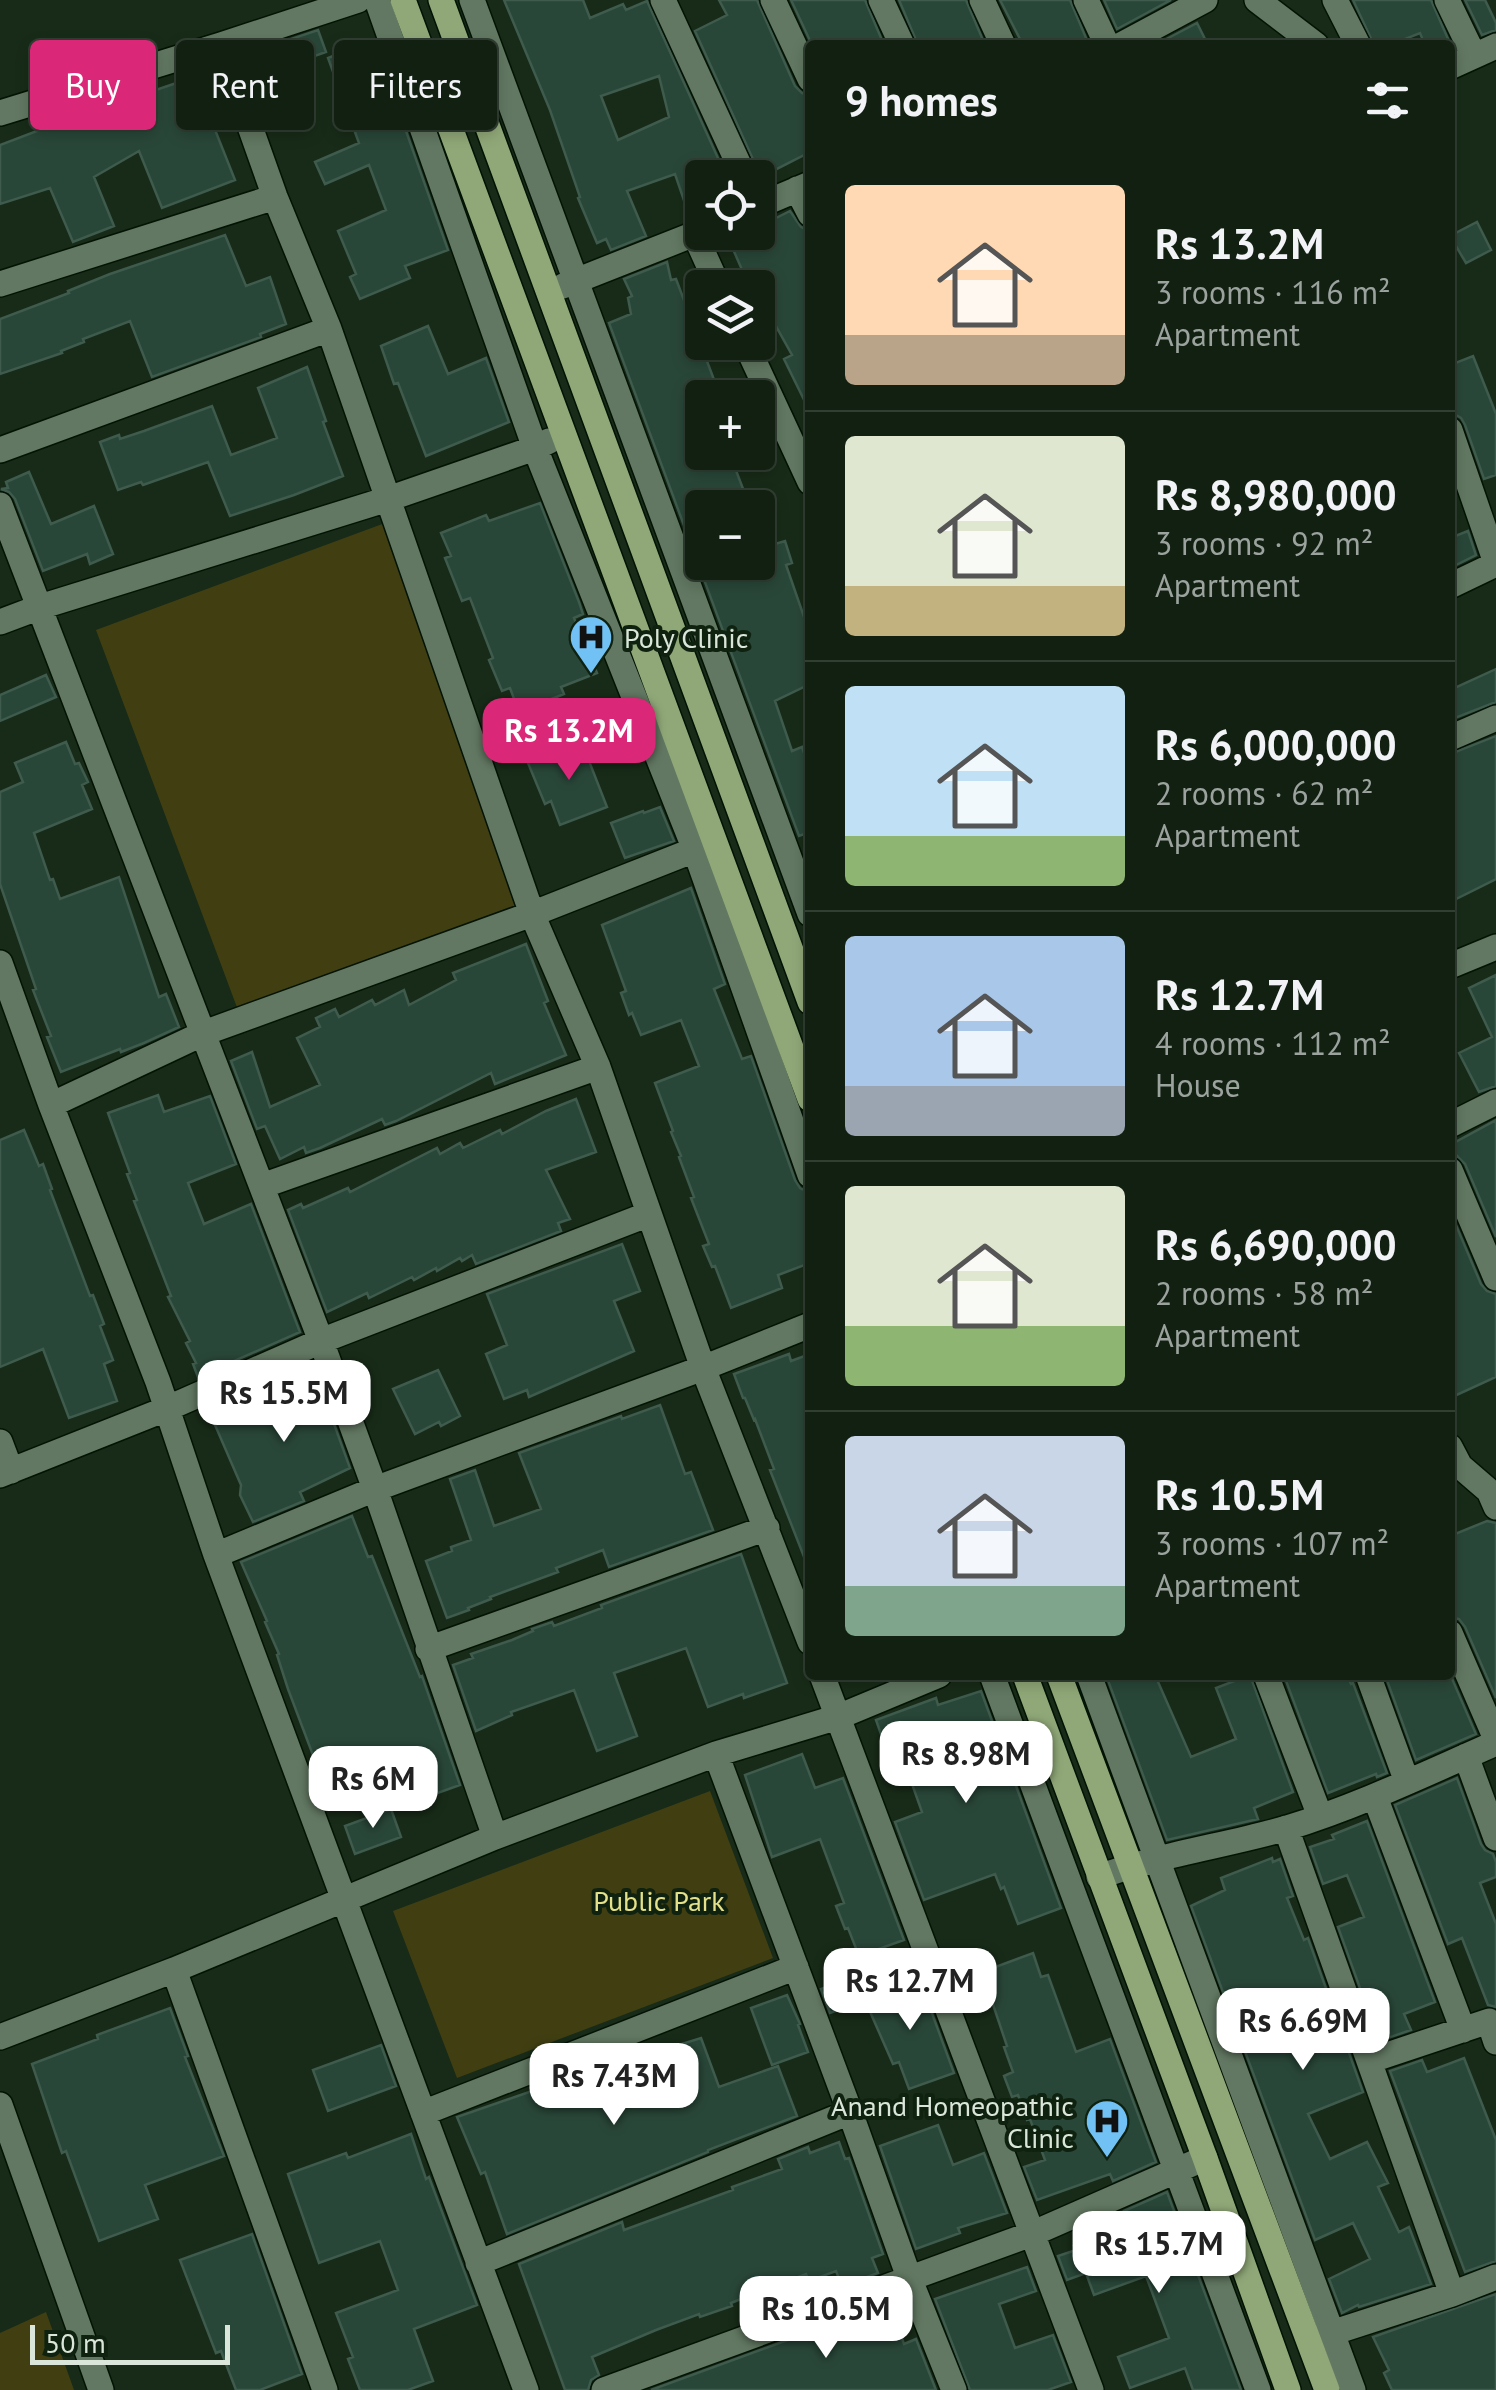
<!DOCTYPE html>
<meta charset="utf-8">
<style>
:root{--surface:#122012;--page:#1b281b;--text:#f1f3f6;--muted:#9ca39f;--line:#313e32;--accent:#db2777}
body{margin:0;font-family:"PT Sans",sans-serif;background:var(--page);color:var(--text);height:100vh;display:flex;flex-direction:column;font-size:38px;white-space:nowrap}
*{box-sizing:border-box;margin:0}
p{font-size:32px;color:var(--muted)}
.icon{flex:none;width:55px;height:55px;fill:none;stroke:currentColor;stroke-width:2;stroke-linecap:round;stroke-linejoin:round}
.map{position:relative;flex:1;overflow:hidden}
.panel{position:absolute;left:805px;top:40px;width:650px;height:1640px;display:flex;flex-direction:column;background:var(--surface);border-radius:10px;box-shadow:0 5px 15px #0003,0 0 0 2px var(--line)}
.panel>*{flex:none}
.top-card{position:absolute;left:30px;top:40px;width:625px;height:90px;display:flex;gap:20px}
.fabs{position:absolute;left:685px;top:160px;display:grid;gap:20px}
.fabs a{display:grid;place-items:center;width:90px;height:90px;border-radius:10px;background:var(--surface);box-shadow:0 5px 15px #0003,0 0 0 2px var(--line);font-size:50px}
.scale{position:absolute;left:30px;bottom:25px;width:200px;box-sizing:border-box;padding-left:10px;border:5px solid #dae6da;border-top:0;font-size:28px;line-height:35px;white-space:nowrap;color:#dae6da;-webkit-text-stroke:8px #0f220f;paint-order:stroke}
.price{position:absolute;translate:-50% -85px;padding:0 22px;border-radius:20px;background:#fff;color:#222;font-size:32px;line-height:65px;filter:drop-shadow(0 2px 5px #0008)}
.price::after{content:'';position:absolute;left:50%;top:60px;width:30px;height:22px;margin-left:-15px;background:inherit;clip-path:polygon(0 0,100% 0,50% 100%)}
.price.active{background:var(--accent);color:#fff}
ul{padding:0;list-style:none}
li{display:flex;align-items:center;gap:30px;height:250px;padding:0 40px}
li+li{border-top:2px solid var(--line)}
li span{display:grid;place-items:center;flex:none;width:280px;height:200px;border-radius:10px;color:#555}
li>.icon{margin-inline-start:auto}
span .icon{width:120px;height:120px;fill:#fffc;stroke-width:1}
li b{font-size:42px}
h2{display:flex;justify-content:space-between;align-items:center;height:120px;padding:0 40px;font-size:42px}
.tag{padding:0 35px;border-radius:10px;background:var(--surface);box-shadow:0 5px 15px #0003,0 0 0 2px var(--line);font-size:35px;line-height:90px}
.tag.active{background:var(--accent);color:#fff}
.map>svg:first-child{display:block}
.green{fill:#413f12}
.building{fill:#294739;stroke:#3e5b4d;stroke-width:2.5;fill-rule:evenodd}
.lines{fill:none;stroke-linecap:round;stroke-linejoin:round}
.minor-casing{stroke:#031304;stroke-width:28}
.major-casing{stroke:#031304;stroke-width:28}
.minor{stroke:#627862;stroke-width:25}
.major{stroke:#90a878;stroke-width:25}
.labels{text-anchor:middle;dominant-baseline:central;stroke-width:8;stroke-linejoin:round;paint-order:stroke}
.poi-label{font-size:28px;fill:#dae6da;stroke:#0f220f;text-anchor:start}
.park-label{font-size:28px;fill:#e4e18a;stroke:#0f220f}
</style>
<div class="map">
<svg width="1496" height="2390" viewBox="0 0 1496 2390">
<rect width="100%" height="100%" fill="#182b18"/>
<path class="green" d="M 385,523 L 527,904 L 238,1010 L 96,630 Z
M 710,1791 L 773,1958 L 457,2078 L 393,1911 Z
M 46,2312 L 74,2390 L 0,2390 L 0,2333 Z"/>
<path class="building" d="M 504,0 L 583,0 L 590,18 L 623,4 L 626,10 L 647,1 L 727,178 L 702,178 L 702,215 L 690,218 L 675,174 L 627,191 L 646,236 L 611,250 L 606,239 L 597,243 L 578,198 L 580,197 L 550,110 ZM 659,76 L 669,117 L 618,140 L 601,96 Z
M 719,0 L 757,0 L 795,86 L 802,93 L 810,95 L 810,152 L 761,177 L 695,31 L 727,15 Z
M 791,0 L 865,0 L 884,45 L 812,45 Z
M 899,0 L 966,0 L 985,45 L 918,45 Z
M 1000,0 L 1070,0 L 1089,45 L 1023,45 Z
M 1104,0 L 1171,0 L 1117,29 Z
M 1353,0 L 1431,0 L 1452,48 L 1450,49 L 1450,45 L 1425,45 L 1420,33 L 1390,45 L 1374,45 Z
M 1465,0 L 1485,0 L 1496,23 L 1496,30 L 1482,35 Z
M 1197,23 L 1208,45 L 1155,45 Z
M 318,30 L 326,52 L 269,72 L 261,49 Z
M 374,40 L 448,250 L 405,266 L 410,278 L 360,299 L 350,277 L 356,274 L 338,231 L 386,210 L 369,165 L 325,184 L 315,162 L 359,143 L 328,58 Z
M 194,77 L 235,180 L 162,208 L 139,151 L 94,177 L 114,226 L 73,242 L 50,188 L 0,204 L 0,145 L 50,126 L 74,119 L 76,125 L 147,93 Z
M 790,211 L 801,227 L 810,231 L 810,412 L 784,359 L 792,355 L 758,294 L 758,288 L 750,288 L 729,240 L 745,232 L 758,232 L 758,227 Z
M 1477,222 L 1491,250 L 1466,263 L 1450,236 Z
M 225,235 L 246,286 L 270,277 L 286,324 L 260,334 L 261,337 L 152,377 L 130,321 L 83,339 L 84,342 L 61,351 L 62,353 L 0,374 L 0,319 L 69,293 L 68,291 L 110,274 Z
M 667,262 L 671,280 L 676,279 L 716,385 L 702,390 L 702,452 L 729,452 L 745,494 L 710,508 L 702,508 L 702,562 L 758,562 L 758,549 L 785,541 L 792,563 L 786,565 L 810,634 L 810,684 L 775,701 L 792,751 L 802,747 L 810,770 L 810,832 L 799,836 L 609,323 L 631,314 L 628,298 L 632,296 L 624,279 Z
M 428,326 L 448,374 L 486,358 L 509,422 L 426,456 L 398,383 L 394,384 L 381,346 Z
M 1473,356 L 1496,414 L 1496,475 L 1484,479 L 1465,425 L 1461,418 L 1454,414 L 1450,403 L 1450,365 Z
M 307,367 L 326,421 L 323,422 L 343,476 L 294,495 L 230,516 L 208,462 L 143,485 L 141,482 L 118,490 L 100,442 L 119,435 L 120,439 L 144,431 L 212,406 L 231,455 L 277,438 L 258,388 Z
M 29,472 L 51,524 L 94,506 L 113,554 L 90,564 L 87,554 L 43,571 L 15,499 L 9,492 L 1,489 L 8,488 L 6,482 Z
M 540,503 L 579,602 L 583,614 L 574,618 L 597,673 L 561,687 L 564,694 L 519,712 L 510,688 L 502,691 L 489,660 L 493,658 L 470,598 L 462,601 L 445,558 L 451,556 L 441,533 L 486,515 L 489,521 Z
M 1468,531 L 1476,555 L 1450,568 L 1450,538 Z
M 1496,669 L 1496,702 L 1450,720 L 1450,690 Z
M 46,675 L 56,697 L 0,721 L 0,695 Z
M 1496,736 L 1496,879 L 1450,902 L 1450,754 Z
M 585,741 L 592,760 L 589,761 L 607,807 L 560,825 L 551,801 L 545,804 L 528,763 Z
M 66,742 L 75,764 L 79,763 L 88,782 L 82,785 L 92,809 L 34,833 L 50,880 L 53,879 L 60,899 L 119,877 L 159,997 L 166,994 L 179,1027 L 144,1043 L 121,1052 L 120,1049 L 61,1072 L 47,1037 L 51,1036 L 33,990 L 36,989 L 0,884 L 0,792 L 23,782 L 15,763 Z
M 660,807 L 674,841 L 625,858 L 611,823 L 643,811 L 644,813 Z
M 691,888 L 725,984 L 714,989 L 742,1059 L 751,1056 L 795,1180 L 800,1188 L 810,1193 L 810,1263 L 778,1275 L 782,1288 L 731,1308 L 715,1266 L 712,1267 L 703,1246 L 709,1244 L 691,1198 L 694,1197 L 679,1157 L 681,1156 L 671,1132 L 673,1131 L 655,1083 L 699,1066 L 681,1020 L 641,1035 L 632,1013 L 629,1015 L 621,993 L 626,991 L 602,925 Z
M 526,944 L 548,1001 L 544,1003 L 566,1055 L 495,1084 L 491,1073 L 396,1121 L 385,1125 L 382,1119 L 320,1148 L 306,1153 L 304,1147 L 280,1159 L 265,1126 L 257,1129 L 231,1061 L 252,1052 L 270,1107 L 320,1085 L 297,1038 L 320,1027 L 316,1018 L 335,1009 L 339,1017 L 372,1000 L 375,1005 L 404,990 L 409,1005 L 456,980 L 453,973 Z
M 1496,975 L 1496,1086 L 1479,1092 L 1459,1053 L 1492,1037 L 1469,988 Z
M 158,1095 L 164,1112 L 210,1096 L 236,1164 L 188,1183 L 204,1224 L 251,1204 L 300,1332 L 198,1377 L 193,1364 L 196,1363 L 186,1343 L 190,1341 L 168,1297 L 171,1296 L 134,1201 L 137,1200 L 127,1174 L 130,1173 L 108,1113 Z
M 576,1099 L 596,1152 L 546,1170 L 570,1219 L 558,1223 L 561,1231 L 476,1264 L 472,1255 L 462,1261 L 460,1258 L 437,1271 L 436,1268 L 414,1280 L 412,1277 L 369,1298 L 367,1293 L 327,1312 L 288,1210 L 301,1204 L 303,1208 L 348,1188 L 350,1192 L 437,1148 L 440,1154 L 460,1143 L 463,1148 L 500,1130 L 502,1134 L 546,1111 Z
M 1496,1120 L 1496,1237 L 1465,1164 L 1456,1155 L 1450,1145 Z
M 24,1130 L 39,1166 L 43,1164 L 52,1189 L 50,1190 L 90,1296 L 93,1295 L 104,1324 L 100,1326 L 113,1360 L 104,1364 L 117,1401 L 69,1418 L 43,1349 L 0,1367 L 0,1140 Z
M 1450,1211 L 1481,1284 L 1487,1291 L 1496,1294 L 1496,1377 L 1450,1398 Z
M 622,1244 L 640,1291 L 614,1301 L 634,1351 L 529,1397 L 527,1390 L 504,1399 L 486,1354 L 507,1345 L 487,1294 Z
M 789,1354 L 791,1361 L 810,1354 L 810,1567 L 808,1567 L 770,1470 L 774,1469 L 755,1419 L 754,1420 L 745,1398 L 743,1398 L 734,1374 Z
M 312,1363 L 350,1468 L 300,1492 L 304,1501 L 253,1522 L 240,1495 L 241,1485 L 215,1425 L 274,1401 L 266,1383 Z
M 438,1370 L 460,1416 L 441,1426 L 439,1422 L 415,1434 L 393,1389 Z
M 660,1405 L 685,1474 L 691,1472 L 713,1530 L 609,1567 L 603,1550 L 556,1568 L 558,1572 L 490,1597 L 491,1599 L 468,1608 L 469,1610 L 447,1618 L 426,1561 L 452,1551 L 451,1547 L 471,1540 L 450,1479 L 475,1470 L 494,1526 L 541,1509 L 519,1453 L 621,1416 L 622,1419 Z
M 352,1516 L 368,1557 L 372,1556 L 420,1677 L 422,1676 L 460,1785 L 396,1808 L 381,1767 L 325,1787 L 288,1689 L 277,1655 L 279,1654 L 265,1622 L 267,1621 L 241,1562 Z
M 1487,1521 L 1496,1523 L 1496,1698 L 1465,1627 L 1459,1619 L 1450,1617 L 1450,1536 Z
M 741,1554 L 787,1683 L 744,1698 L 743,1694 L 708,1707 L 686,1648 L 614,1673 L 637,1736 L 597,1751 L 574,1690 L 511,1712 L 512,1715 L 476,1731 L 453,1665 L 473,1658 L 471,1654 L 512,1640 L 533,1631 L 532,1629 L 552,1622 L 554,1626 L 602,1608 L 601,1605 Z
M 1450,1674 L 1476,1734 L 1416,1760 L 1385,1675 Z
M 1106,1675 L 1155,1675 L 1191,1757 L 1236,1739 L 1216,1688 L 1250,1675 L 1293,1792 L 1254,1808 L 1258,1819 L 1167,1840 Z
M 1299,1675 L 1347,1675 L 1351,1684 L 1353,1683 L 1387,1773 L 1377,1777 L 1376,1774 L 1328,1793 L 1286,1681 Z
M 981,1691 L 1061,1908 L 1018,1924 L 1004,1887 L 1001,1889 L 995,1874 L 924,1900 L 895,1822 L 922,1812 L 901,1753 L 889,1757 L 876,1720 L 936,1698 L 938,1705 Z
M 802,1754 L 815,1788 L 843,1778 L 904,1940 L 859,1956 L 848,1928 L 845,1929 L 836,1906 L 844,1903 L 820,1839 L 772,1857 L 745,1775 Z
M 1457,1778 L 1481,1844 L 1485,1850 L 1493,1854 L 1496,1862 L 1496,1877 L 1480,1883 L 1496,1924 L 1496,2007 L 1488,2005 L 1462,1938 L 1448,1944 L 1395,1805 Z
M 391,1809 L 401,1837 L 355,1854 L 345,1826 Z
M 1367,1821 L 1435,2002 L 1404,2014 L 1411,2030 L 1379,2041 L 1338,1927 L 1364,1917 L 1347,1875 L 1323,1884 L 1310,1847 L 1334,1839 L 1332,1835 Z
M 1272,1858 L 1273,1862 L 1280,1859 L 1293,1896 L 1287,1898 L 1304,1940 L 1308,1938 L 1363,2092 L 1308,2114 L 1330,2159 L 1367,2142 L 1388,2183 L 1378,2187 L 1399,2232 L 1409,2227 L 1431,2284 L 1359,2307 L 1358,2305 L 1342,2313 L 1329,2279 L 1370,2259 L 1353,2223 L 1315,2240 L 1191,1906 L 1225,1890 L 1221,1878 Z
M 1033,1953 L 1041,1977 L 1048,1975 L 1076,2052 L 1110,2039 L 1156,2162 L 1113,2181 L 1110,2174 L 1037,2200 L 1024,2167 L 1045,2160 L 1030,2119 L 1027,2120 L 1018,2095 L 1012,2097 L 1004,2076 L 1013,2072 L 1004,2047 L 1007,2046 L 982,1972 Z
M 856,1976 L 865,2001 L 830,2013 L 821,1989 Z
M 919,1978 L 954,2073 L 909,2089 L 899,2062 L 893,2064 L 864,1998 Z
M 787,1995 L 800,2024 L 798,2025 L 808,2052 L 772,2065 L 751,2008 Z
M 170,2008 L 188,2056 L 185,2057 L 224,2156 L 145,2185 L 158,2219 L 99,2241 L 66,2151 L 62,2153 L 32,2064 L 98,2039 L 97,2035 Z
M 701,2038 L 719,2087 L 778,2066 L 797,2116 L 708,2150 L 708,2152 L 507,2234 L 485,2172 L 481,2174 L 457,2117 L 584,2073 L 583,2068 L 608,2058 L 637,2049 L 640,2057 Z
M 381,2045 L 396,2086 L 328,2111 L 313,2070 Z
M 1464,2058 L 1496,2140 L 1496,2261 L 1465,2272 L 1390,2071 L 1422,2060 L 1427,2072 L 1430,2071 Z
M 938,2125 L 953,2165 L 984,2153 L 1007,2213 L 958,2228 L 960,2233 L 916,2249 L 880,2146 Z
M 411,2134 L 426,2179 L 429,2177 L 477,2305 L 414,2329 L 433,2381 L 408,2390 L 360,2390 L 348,2359 L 353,2357 L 336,2313 L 398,2290 L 380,2241 L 319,2263 L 288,2174 L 346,2153 L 348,2158 Z
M 839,2142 L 845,2159 L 849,2158 L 883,2254 L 872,2258 L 878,2273 L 842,2286 L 836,2271 L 809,2281 L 806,2274 L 763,2290 L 731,2303 L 732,2306 L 700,2317 L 699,2314 L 656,2330 L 592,2357 L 599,2375 L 591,2380 L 588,2390 L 565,2390 L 519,2264 L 622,2222 L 624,2230 L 733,2190 L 732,2187 L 782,2169 L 778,2159 L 808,2147 L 810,2153 Z
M 1167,2192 L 1241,2390 L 1193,2390 L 1185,2368 L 1130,2388 L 1118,2357 L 1169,2338 L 1146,2276 L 1094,2295 L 1086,2273 L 1067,2280 L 1058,2256 L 1076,2250 L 1074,2246 L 1130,2226 L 1124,2211 Z
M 252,2234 L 302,2374 L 260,2390 L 236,2390 L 221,2351 L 216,2353 L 180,2260 Z
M 1027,2267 L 1036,2291 L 999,2304 L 1015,2348 L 1053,2335 L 1071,2382 L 1048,2390 L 970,2390 L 935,2299 Z
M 1496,2294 L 1496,2390 L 1392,2390 L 1384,2373 L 1389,2370 L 1373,2337 Z
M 889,2303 L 904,2344 L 916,2339 L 936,2390 L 651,2390 Z"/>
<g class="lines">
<g class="minor-casing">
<path id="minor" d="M 377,0 L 535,448 L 695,850 L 810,1175
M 472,0 L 810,914
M 663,0 L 745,178
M 773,0 L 810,79
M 881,0 L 902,45
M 982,0 L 1003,45
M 1086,0 L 1107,45
M 1257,0 L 1316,45
M 1335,0 L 1358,45
M 1447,0 L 1474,56
M 221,45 L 275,197 L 329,329 L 532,914 L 598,1067 L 703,1368 L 810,1642
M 1121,45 L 1205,0
M 1450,67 L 1496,46
M 0,113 L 221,45 L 358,0
M 797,189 L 810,214
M 758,206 L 810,184
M 695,235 L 719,288
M 0,284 L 275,197
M 563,286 L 702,231
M 745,342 L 810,482
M 1450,430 L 1496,563
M 0,450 L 329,329
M 0,505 L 321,1341 L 375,1489 L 495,1837
M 1450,586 L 1496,564
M 0,622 L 40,607 L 388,499 L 535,448 L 549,441
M 1450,738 L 1496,718
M 0,963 L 51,1105 L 158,1382 L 216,1555 L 526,2390
M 1450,966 L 1496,947
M 51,1105 L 204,1033 L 532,914 L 707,845
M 1450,1125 L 1496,1102
M 1450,1170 L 1496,1278
M 262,1186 L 598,1067
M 0,1442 L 11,1471
M 1450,1447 L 1460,1466 L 1489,1491 L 1496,1507
M 0,1475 L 166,1409 L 321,1341 L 649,1214
M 216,1555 L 375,1489 L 703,1368 L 810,1325
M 1450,1633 L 1496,1739
M 428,1649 L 767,1528
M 822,1675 L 1091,2390
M 992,1675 L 1258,2390
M 1089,1675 L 1353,2390
M 1266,1675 L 1320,1816
M 1368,1675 L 1407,1782
M 716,1754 L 850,2112 L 910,2280 L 954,2390
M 1466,1756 L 1496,1838
M 1375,1797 L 1463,2030
M 1286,1828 L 1452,2294
M 1099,1877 C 1161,1854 1225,1846 1287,1828 C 1359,1806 1427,1773 1496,1743
M 174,1970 L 325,2390
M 0,2037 L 174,1970 L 495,1837 L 716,1754 L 838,1717 L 939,1675
M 1369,2061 L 1489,2021 L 1496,2042
M 0,2105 L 101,2390
M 423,2113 L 796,1967
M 478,2263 L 850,2112
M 1316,2338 L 1452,2294 L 1496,2277
M 604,2390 L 1034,2233 L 1205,2158"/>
</g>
<g class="major-casing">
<path id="major" d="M 403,0 L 810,1099
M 441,0 L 810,1002
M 1025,1675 L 1205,2158 L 1288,2390
M 1059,1675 L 1327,2390"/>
</g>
<use href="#minor" class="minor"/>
<use href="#major" class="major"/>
</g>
<defs>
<g id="hospital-pin" transform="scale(2.25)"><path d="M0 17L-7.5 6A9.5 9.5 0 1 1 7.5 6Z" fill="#72c1f5" stroke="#0f220f"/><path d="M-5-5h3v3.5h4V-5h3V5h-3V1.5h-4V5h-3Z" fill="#111"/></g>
</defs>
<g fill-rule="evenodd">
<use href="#hospital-pin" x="591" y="637"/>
<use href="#hospital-pin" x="1107" y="2121"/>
</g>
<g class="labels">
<g class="poi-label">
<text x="624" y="637">Poly Clinic</text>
<text x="1074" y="2105" text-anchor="end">Anand Homeopathic<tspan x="1074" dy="32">Clinic</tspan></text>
</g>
<g class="park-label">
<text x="659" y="1900">Public Park</text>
</g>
</g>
</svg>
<div class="fabs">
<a><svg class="icon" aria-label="locate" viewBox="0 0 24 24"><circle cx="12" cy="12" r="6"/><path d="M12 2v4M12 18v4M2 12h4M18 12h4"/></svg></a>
<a><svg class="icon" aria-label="layers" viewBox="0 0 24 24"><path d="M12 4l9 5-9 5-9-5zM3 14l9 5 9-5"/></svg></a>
<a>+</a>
<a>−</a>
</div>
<div class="scale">50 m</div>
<b class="price active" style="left:569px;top:783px">Rs 13.2M</b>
<b class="price" style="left:284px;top:1445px">Rs 15.5M</b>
<b class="price" style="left:966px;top:1806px">Rs 8.98M</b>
<b class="price" style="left:373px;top:1831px">Rs 6M</b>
<b class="price" style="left:910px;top:2033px">Rs 12.7M</b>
<b class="price" style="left:1303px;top:2073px">Rs 6.69M</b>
<b class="price" style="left:614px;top:2128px">Rs 7.43M</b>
<b class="price" style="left:1159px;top:2296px">Rs 15.7M</b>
<b class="price" style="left:826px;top:2361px">Rs 10.5M</b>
<div class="top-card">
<a class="tag active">Buy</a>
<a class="tag">Rent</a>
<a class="tag">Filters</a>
</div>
<section class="panel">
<h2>9 homes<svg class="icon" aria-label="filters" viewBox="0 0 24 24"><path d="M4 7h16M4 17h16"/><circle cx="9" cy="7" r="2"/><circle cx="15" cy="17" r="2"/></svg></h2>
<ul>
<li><span style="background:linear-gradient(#ffd9b3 75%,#b9a48a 0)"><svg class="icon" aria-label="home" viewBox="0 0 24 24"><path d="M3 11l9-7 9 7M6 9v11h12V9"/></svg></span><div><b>Rs 13.2M</b><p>3 rooms · 116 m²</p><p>Apartment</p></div></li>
<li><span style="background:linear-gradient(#dfe7d0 75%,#c2b280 0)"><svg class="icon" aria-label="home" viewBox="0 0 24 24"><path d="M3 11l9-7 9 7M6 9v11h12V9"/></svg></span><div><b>Rs 8,980,000</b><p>3 rooms · 92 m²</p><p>Apartment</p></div></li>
<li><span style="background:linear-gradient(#bfe0f5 75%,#8fb573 0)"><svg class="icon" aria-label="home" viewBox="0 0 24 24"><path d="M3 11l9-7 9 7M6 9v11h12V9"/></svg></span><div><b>Rs 6,000,000</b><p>2 rooms · 62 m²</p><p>Apartment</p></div></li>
<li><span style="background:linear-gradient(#a9c7e8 75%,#9aa5b1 0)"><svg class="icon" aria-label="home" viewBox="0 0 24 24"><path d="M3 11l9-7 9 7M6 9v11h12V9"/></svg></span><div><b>Rs 12.7M</b><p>4 rooms · 112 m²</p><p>House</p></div></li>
<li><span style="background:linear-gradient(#dfe7d0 70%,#8fb573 0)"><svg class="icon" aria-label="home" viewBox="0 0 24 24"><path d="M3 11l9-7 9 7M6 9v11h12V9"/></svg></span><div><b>Rs 6,690,000</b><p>2 rooms · 58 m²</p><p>Apartment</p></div></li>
<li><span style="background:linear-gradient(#c9d6e8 75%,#7fa58c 0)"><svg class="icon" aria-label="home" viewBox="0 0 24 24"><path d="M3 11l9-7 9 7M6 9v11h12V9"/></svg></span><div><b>Rs 10.5M</b><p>3 rooms · 107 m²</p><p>Apartment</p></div></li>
</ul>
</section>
</div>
